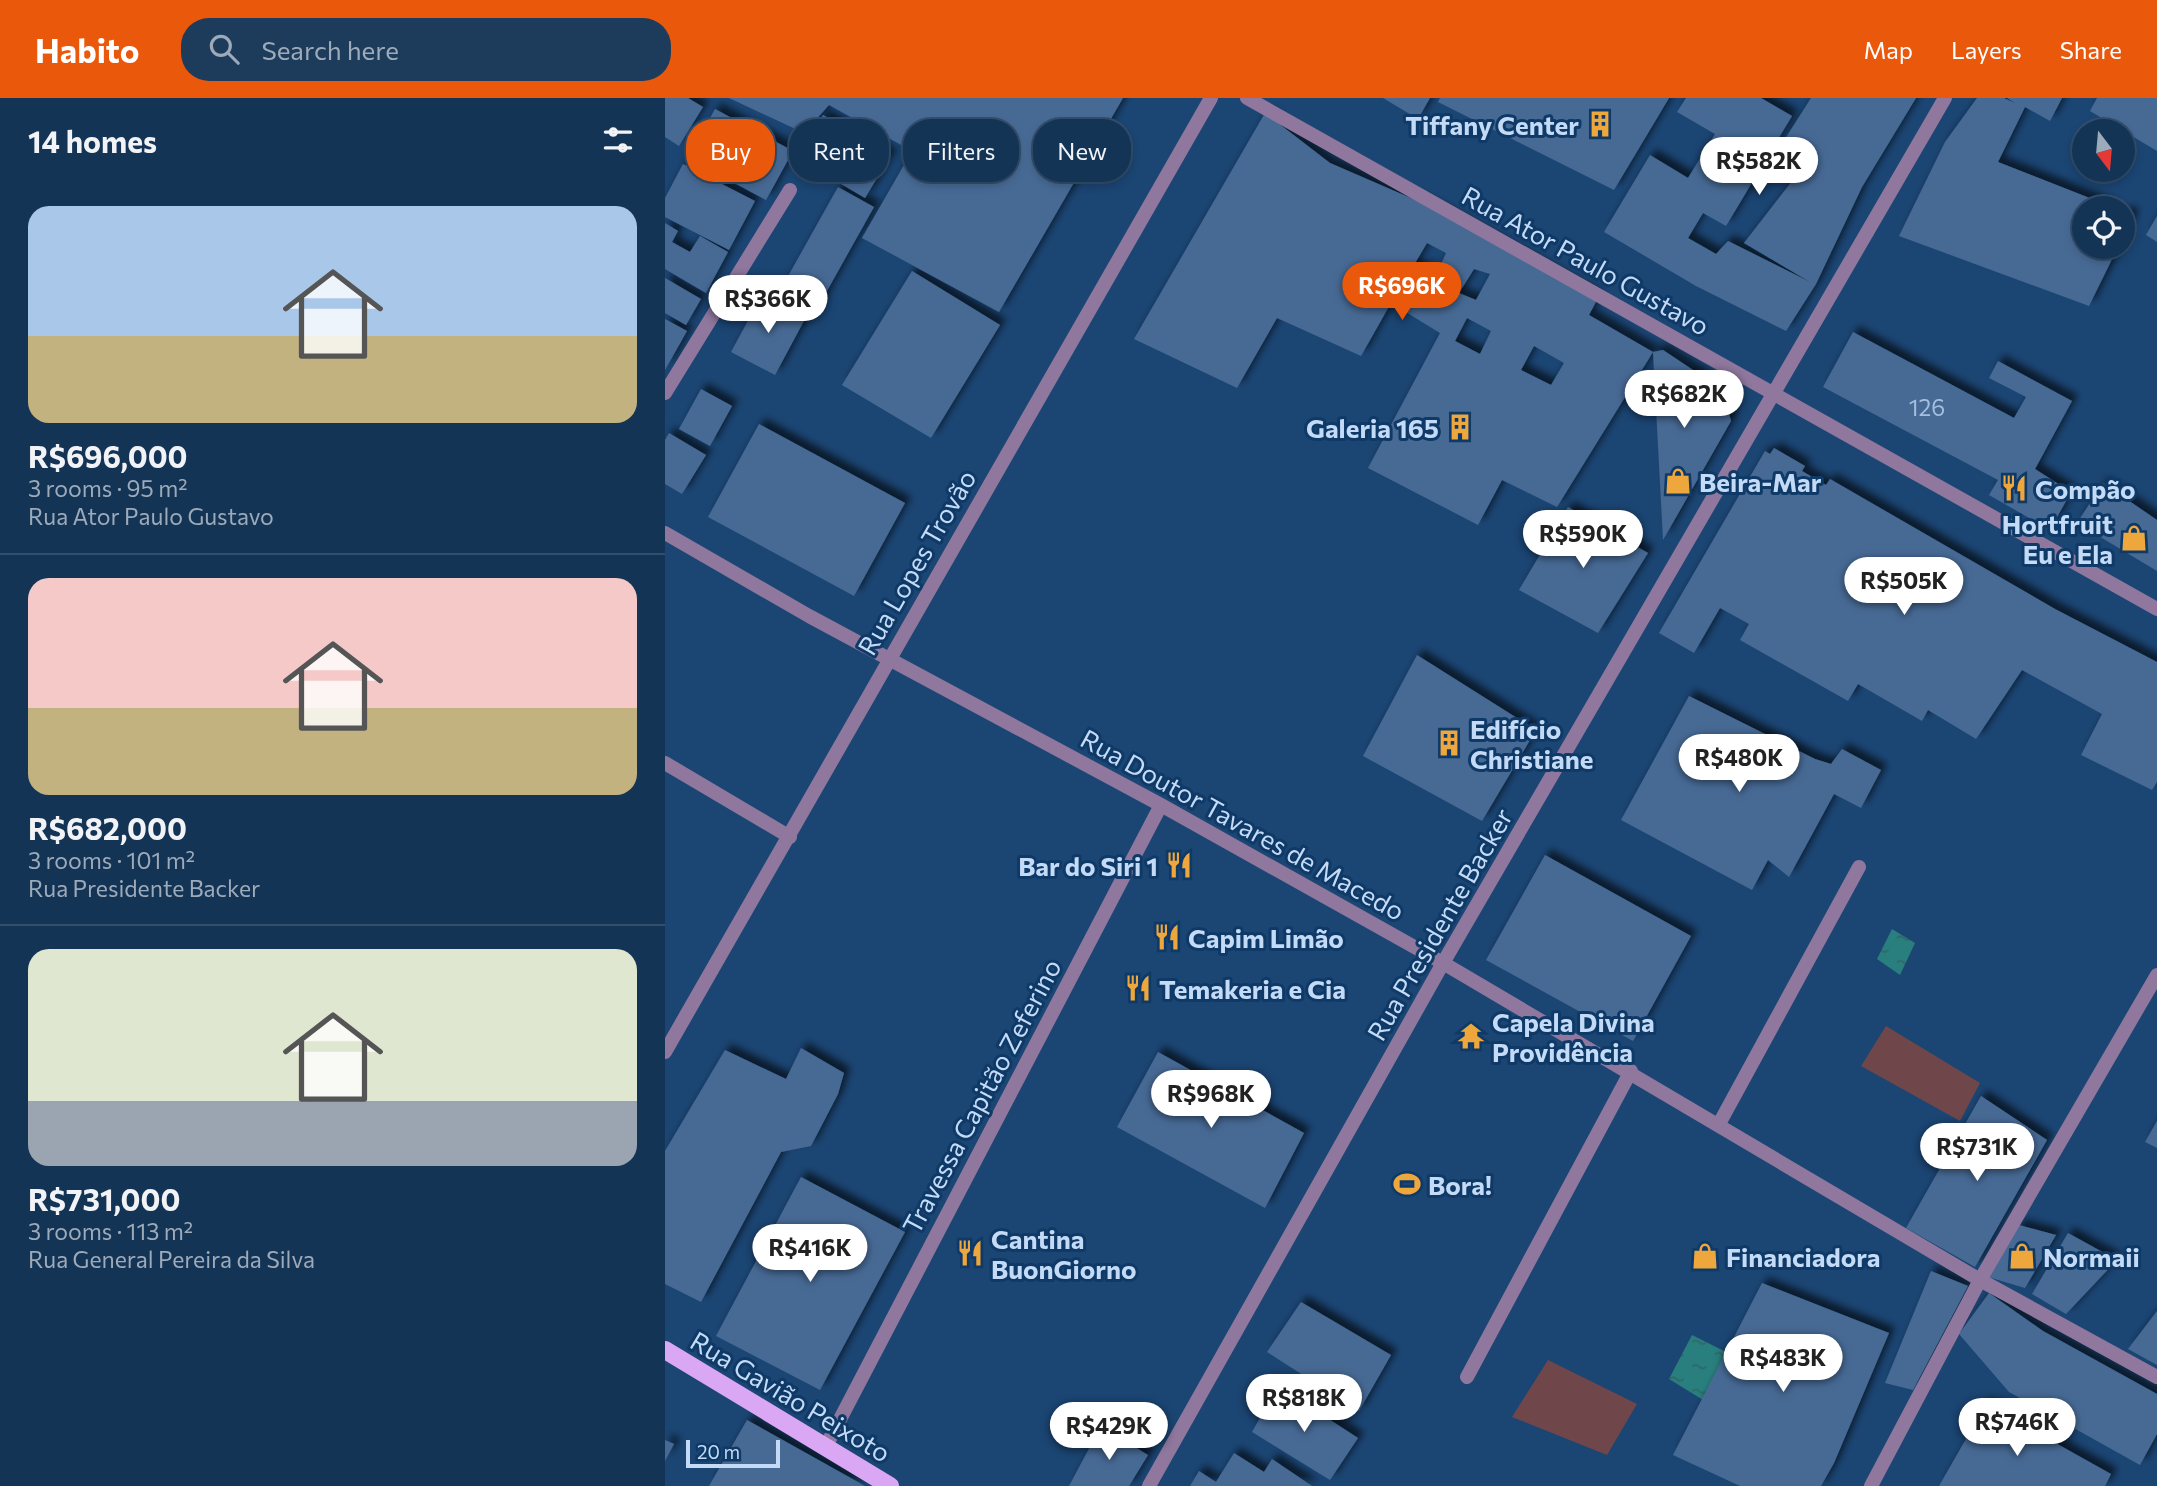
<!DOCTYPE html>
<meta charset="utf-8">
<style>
:root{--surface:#143456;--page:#1d3c5c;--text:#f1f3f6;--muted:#9daab9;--line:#334f6c;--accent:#ea580c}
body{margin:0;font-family:Commissioner,sans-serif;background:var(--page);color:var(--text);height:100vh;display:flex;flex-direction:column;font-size:26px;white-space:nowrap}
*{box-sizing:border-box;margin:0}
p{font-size:23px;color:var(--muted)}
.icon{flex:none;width:38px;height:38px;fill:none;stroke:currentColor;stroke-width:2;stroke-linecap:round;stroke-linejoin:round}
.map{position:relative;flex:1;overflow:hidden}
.drawer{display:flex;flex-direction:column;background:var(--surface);width:665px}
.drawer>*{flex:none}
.banner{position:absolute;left:21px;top:21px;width:665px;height:63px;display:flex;gap:14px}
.needle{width:46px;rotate:164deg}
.tools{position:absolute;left:1407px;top:21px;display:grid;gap:14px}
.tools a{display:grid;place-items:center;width:63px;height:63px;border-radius:50%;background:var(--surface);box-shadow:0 4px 10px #0003,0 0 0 2px var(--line);font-size:35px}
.scale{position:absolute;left:21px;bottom:18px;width:94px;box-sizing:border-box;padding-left:7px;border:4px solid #c4dbf7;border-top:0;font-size:19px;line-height:24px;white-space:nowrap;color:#c4dbf7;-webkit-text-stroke:5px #0f3a67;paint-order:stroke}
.price{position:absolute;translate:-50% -60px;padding:0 16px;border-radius:24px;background:#fff;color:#222;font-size:23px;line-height:46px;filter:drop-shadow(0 2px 4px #0008)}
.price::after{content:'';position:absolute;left:50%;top:42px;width:21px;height:16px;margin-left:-10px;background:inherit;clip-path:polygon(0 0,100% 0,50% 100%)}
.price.active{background:var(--accent);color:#fff}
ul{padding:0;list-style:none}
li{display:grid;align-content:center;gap:14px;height:371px;padding:0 28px}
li+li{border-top:2px solid var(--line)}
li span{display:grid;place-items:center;height:217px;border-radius:21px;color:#555}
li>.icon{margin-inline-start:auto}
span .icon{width:126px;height:126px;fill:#fffc;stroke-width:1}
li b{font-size:30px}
h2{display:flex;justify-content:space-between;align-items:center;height:84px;padding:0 28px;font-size:30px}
.chip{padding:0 24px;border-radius:28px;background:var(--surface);box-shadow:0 4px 10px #0003,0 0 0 2px var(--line);font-size:24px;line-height:63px}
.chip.active{background:var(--accent);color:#fff}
header{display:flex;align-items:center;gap:42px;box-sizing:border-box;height:98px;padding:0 35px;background:var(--accent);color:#fff}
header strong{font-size:33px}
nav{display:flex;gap:38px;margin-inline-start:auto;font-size:24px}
.search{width:490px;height:63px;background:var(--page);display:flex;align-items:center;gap:18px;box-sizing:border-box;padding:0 24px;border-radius:28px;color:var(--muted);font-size:26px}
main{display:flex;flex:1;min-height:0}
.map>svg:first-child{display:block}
.garden{fill:#6f474b}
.water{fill:url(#water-ripples)}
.building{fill:#466a95;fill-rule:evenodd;filter:url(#shadow)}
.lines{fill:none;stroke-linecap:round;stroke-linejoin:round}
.minor{stroke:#8f779d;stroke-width:14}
.tertiary{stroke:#8f779d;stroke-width:14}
.primary{stroke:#d9a7f4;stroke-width:18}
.labels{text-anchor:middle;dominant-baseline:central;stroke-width:6;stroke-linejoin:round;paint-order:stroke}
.number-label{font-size:23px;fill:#a4bfde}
.poi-label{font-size:26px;font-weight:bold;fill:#c4dbf7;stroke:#0f3a67;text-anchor:start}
.street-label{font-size:26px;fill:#c4dbf7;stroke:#0f3a67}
</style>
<header>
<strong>Habito</strong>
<div class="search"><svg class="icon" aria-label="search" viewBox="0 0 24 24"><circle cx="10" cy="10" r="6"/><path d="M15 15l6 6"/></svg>Search here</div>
<nav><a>Map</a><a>Layers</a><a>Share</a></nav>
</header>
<main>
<section class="drawer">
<h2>14 homes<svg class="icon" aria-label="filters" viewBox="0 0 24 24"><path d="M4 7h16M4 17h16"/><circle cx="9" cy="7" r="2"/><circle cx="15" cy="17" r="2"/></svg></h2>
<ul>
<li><span style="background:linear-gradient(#a9c7e8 60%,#c2b280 0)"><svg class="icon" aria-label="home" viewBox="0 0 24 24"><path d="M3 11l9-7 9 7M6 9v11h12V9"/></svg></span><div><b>R$696,000</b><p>3 rooms · 95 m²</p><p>Rua Ator Paulo Gustavo</p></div></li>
<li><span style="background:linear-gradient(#f6c9c9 60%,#c2b280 0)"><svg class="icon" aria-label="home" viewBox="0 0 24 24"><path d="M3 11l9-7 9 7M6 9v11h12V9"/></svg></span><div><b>R$682,000</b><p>3 rooms · 101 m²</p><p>Rua Presidente Backer</p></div></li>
<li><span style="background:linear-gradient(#dfe7d0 70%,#9aa5b1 0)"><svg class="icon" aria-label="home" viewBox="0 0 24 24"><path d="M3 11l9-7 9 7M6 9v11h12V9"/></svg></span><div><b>R$731,000</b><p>3 rooms · 113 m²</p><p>Rua General Pereira da Silva</p></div></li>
</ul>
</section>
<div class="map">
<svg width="1492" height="1388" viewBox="0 0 1492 1388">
<defs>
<pattern id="water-ripples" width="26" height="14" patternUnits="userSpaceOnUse" patternTransform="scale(1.75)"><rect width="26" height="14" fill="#297f7d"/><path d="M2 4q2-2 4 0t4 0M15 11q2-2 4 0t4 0" fill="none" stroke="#306769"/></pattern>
<filter id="shadow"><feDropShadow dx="6" dy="-6" stdDeviation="3.5" flood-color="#0009"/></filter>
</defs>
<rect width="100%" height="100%" fill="#1b4573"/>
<path class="garden" d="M 1221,928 L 1315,985 L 1295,1023 L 1196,968 Z
M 883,1262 L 972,1306 L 942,1357 L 847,1319 Z"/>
<path class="water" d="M 1227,831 L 1250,845 L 1235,877 L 1212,861 Z
M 1027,1237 L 1065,1256 L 1043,1305 L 1004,1281 Z"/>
<path class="building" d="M 0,0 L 23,0 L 38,9 L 14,48 L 0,39 Z
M 64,0 L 458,0 L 334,214 L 197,140 L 247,53 L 164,7 L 139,35 Z
M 718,0 L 765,0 L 753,21 Z
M 775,0 L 1004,0 L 949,92 L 773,4 Z
M 1021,0 L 1096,0 L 1127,18 L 1061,128 L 1038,115 L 1023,140 L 1051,156 L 1063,143 L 1145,184 L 1079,145 L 1148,56 L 1120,41 L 1146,0 L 1251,0 L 1197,89 L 1151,186 L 1121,233 L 1031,188 L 939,134 L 985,57 L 1023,80 L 1050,36 L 1012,14 Z
M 1312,0 L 1339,0 L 1350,5 L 1342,0 L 1397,0 L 1385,23 L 1360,9 L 1333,64 L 1450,110 L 1419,110 L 1419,149 L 1453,149 L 1424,208 L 1234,138 L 1280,44 Z
M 1432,0 L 1492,0 L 1492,53 L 1425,13 Z
M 50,11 L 128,53 L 101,102 L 23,60 Z
M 600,15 L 665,65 L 778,114 L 933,200 L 924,217 L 988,254 L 892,409 L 837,382 L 813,427 L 703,370 L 775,235 L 726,205 L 696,258 L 612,220 L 572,290 L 469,241 ZM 762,145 L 781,155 L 771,177 L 749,167 ZM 809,171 L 825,176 L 811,202 L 794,195 ZM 802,220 L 826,233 L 815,256 L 790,243 ZM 869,248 L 899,265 L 886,287 L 856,272 Z
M 158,17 L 226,57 L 200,100 L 132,60 Z
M 18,66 L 90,103 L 64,152 L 0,119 L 0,100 Z
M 173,89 L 209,109 L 153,209 L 117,189 Z
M 1458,113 L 1468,117 L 1458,139 Z
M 1492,118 L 1492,144 L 1481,137 Z
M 0,125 L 13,133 L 7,144 L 25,154 L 35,138 L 63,154 L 41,195 L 0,171 Z
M 247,173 L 335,227 L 266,340 L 177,287 Z
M 0,180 L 36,201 L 21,227 L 0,215 Z
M 97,197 L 140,221 L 110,277 L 66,254 Z
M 0,221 L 22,233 L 0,272 Z
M 1188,234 L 1349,320 L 1361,299 L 1324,280 L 1333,263 L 1407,303 L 1370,371 L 1406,394 L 1385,432 L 1324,397 L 1333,382 L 1158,289 Z
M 998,252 L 1034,276 L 1061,305 L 1066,323 L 998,442 L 988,254 Z
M 36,291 L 67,308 L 45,348 L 14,331 Z
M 94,326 L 240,405 L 189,498 L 43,419 Z
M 4,335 L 41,357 L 17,396 L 0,386 L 0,342 Z
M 1109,350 L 1140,368 L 1137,373 L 1161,387 L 1165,381 L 1390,511 L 1492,564 L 1492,684 L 1487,692 L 1416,657 L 1437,616 L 1357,572 L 1311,641 L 1263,612 L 1257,623 L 1193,586 L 1183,603 L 1075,542 L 1084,526 L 1055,510 L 1029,555 L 994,535 L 1100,353 L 1105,356 Z
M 1438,385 L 1492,422 L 1492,473 L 1412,425 Z
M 903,409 L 983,455 L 933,535 L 854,492 Z
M 752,557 L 871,632 L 817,723 L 698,658 Z
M 1024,598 L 1150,661 L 1166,666 L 1177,651 L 1216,672 L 1196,710 L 1169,696 L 1124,779 L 1103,762 L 1087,792 L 956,722 Z
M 880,757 L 1026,838 L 968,943 L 821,862 Z
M 136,950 L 179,975 L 173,996 L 146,1048 L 116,1054 L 36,1204 L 0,1186 L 0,1053 L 60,952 L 121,981 Z
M 493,954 L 639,1035 L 600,1110 L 452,1029 Z
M 1316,998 L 1382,1042 L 1310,1169 L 1241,1130 Z
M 1492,1023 L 1492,1050 L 1480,1044 Z
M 136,1079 L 240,1134 L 155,1292 L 51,1238 Z
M 1354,1127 L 1391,1137 L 1360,1190 L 1323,1179 Z
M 1403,1135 L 1452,1162 L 1401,1216 L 1367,1196 Z
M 1266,1173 L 1303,1188 L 1248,1292 L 1220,1285 Z
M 1097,1185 L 1224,1235 L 1169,1365 L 1156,1388 L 1075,1388 L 1008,1357 Z
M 1324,1195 L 1378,1233 L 1492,1296 L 1492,1336 L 1475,1367 L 1344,1294 L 1294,1236 Z
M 636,1204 L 726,1257 L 694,1313 L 602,1254 Z
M 1492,1213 L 1492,1267 L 1463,1251 Z
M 613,1288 L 693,1340 L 665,1382 L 587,1334 Z
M 1321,1306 L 1446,1376 L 1440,1388 L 1274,1388 Z
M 82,1322 L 200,1388 L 44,1388 Z
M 436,1328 L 483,1357 L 464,1388 L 404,1388 Z
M 0,1342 L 9,1346 L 0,1363 Z
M 569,1355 L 599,1374 L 607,1361 L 647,1388 L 525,1388 L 534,1373 L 551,1384 Z"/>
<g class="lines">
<path class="minor" d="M 582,0 L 1492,511
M 0,295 L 125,92
M 0,435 L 144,518 L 496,707 L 778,865 L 1315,1182 L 1492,1279
M 0,665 L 125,739
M 1054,1026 L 1194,769
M 802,1279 L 966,973
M 160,1350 L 496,707
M 1206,1388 L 1315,1182 L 1492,877"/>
<path class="tertiary" d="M 0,954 L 546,0
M 484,1388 L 778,865 L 1280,0"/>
<path class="primary" d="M 0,1252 L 225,1388"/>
</g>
<defs>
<g id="building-bare" transform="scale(2.1)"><path d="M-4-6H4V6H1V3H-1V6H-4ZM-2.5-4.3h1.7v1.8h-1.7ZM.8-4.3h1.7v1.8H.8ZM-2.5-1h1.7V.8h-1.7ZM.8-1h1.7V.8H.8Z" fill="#eea73d" stroke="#0f3a67" stroke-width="2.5" paint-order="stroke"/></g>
<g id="shop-bare" transform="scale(2.1)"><path d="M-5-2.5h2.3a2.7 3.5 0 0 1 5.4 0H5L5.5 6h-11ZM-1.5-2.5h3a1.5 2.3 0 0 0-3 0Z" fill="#eea73d" stroke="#0f3a67" stroke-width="2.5" paint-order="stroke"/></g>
<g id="restaurant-bare" transform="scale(2.1)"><path d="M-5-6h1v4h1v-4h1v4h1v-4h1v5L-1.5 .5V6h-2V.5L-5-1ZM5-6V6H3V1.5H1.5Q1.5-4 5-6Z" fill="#eea73d" stroke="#0f3a67" stroke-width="2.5" paint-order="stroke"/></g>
<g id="temple-bare" transform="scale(2.1)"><path d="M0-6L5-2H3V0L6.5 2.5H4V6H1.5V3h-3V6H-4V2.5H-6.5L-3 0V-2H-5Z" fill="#eea73d" stroke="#0f3a67" stroke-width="2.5" paint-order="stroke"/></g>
<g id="stadium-bare" transform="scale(2.1)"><path d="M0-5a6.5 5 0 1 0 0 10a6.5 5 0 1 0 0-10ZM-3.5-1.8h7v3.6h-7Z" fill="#eea73d" stroke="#0f3a67" stroke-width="2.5" paint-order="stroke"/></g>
</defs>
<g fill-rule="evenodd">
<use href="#building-bare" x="935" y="26"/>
<use href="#building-bare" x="795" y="329"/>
<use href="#shop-bare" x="1013" y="383"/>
<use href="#restaurant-bare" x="1349" y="390"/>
<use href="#shop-bare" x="1469" y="440"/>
<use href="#building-bare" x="784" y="645"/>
<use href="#restaurant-bare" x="514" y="767"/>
<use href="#restaurant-bare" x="502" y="839"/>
<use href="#restaurant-bare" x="473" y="890"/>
<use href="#temple-bare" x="806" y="938"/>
<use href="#stadium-bare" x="742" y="1086"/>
<use href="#restaurant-bare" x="305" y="1155"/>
<use href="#shop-bare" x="1040" y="1158"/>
<use href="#shop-bare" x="1357" y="1158"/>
</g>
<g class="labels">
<g class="number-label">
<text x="1262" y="309">126</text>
</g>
<g class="poi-label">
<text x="914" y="26" text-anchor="end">Tiffany Center</text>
<text x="774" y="329" text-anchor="end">Galeria 165</text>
<text x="1034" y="383">Beira-Mar</text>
<text x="1370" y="390">Compão</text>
<text x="1448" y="425" text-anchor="end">Hortfruit<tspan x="1448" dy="30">Eu e Ela</tspan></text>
<text x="805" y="630">Edifício<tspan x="805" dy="30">Christiane</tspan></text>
<text x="493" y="767" text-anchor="end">Bar do Siri 1</text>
<text x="523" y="839">Capim Limão</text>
<text x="494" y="890">Temakeria e Cia</text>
<text x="827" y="923">Capela Divina<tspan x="827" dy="30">Providência</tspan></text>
<text x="763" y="1086">Bora!</text>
<text x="326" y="1140">Cantina<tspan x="326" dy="30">BuonGiorno</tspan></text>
<text x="1061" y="1158">Financiadora</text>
<text x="1378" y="1158">Normaii</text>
</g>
<g class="street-label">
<text transform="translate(921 162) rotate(29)">Rua Ator Paulo Gustavo</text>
<text transform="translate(251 464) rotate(-60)">Rua Lopes Trovão</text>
<text transform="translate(578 726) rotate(29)">Rua Doutor Tavares de Macedo</text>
<text transform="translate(774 826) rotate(-60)">Rua Presidente Backer</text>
<text transform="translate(316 998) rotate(-62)">Travessa Capitão Zeferino</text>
<text transform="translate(126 1298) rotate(31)">Rua Gavião Peixoto</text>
</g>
</g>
</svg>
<div class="tools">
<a><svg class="needle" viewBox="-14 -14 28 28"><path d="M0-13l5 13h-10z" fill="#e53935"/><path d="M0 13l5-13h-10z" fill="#9daab9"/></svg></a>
<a><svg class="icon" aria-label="locate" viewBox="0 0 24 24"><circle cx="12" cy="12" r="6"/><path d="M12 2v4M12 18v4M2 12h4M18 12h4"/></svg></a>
</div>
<div class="scale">20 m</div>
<b class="price" style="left:1094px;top:99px">R$582K</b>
<b class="price active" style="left:737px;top:224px">R$696K</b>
<b class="price" style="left:103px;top:237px">R$366K</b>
<b class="price" style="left:1019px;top:332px">R$682K</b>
<b class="price" style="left:918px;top:472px">R$590K</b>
<b class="price" style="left:1239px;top:519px">R$505K</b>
<b class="price" style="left:1074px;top:696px">R$480K</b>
<b class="price" style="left:546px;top:1032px">R$968K</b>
<b class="price" style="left:1312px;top:1085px">R$731K</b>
<b class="price" style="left:145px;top:1186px">R$416K</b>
<b class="price" style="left:1118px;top:1296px">R$483K</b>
<b class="price" style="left:639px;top:1336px">R$818K</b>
<b class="price" style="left:1352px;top:1360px">R$746K</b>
<b class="price" style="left:444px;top:1364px">R$429K</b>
<div class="banner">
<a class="chip active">Buy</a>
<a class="chip">Rent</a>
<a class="chip">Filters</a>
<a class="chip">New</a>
</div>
</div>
</main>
